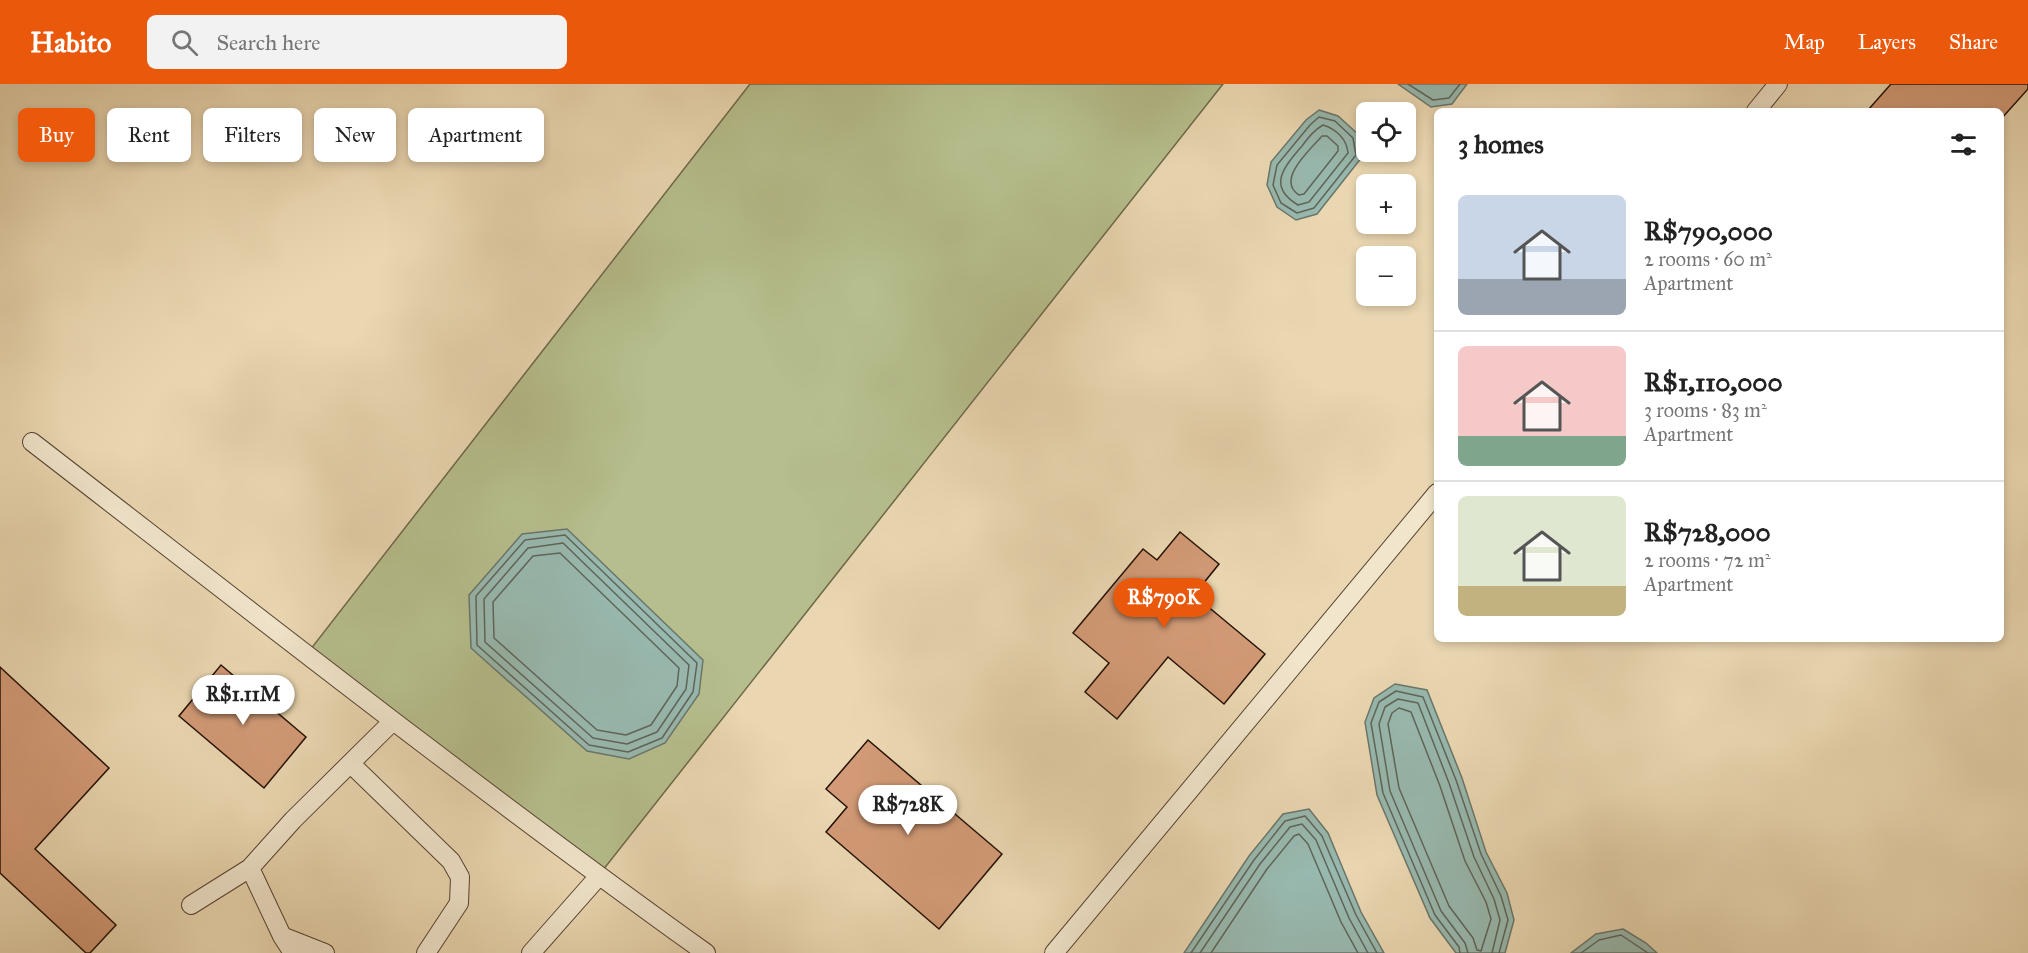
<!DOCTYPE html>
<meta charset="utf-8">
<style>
:root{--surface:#fff;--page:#f2f2f2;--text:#222;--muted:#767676;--line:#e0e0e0;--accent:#ea580c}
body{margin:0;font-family:"IM FELL Great Primer",serif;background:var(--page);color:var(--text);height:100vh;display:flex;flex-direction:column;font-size:22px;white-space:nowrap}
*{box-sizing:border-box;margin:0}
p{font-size:20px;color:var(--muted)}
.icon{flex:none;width:33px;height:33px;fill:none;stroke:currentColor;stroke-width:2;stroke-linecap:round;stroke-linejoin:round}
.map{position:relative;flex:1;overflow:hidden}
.sheet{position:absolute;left:1434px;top:24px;width:570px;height:534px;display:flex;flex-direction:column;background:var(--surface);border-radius:9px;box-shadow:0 3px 9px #0003}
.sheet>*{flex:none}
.guide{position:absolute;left:18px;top:24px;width:570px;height:54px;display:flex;gap:12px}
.fabs{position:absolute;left:1356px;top:18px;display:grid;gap:12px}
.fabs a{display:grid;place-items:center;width:60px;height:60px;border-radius:9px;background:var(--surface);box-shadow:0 3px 9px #0003;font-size:30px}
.price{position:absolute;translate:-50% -51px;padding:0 14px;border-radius:21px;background:#fff;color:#222;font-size:20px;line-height:39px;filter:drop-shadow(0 2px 3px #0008)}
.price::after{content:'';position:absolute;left:50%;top:36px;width:18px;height:14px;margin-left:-9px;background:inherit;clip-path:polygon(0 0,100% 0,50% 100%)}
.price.current{background:var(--accent);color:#fff}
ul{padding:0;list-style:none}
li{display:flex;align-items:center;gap:18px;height:150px;padding:0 24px}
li+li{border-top:2px solid var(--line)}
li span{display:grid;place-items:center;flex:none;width:168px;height:120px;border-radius:9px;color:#555}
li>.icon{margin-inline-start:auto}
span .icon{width:72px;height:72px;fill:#fffc;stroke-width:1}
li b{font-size:26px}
h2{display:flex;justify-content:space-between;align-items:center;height:72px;padding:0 24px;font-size:26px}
.tag{padding:0 21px;border-radius:9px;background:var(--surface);box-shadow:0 3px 9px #0003;font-size:21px;line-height:54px}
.tag.current{background:var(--accent);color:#fff}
header{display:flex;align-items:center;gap:36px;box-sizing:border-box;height:84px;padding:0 30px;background:var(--accent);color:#fff}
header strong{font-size:28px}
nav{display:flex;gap:33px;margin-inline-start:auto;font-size:21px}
.search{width:420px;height:54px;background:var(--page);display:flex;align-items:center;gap:15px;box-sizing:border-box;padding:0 21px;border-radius:9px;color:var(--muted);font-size:22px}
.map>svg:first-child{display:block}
.green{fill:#b6be8d;stroke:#6d6849;stroke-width:1.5}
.water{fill:#98b9af;stroke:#6a766b;stroke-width:1.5}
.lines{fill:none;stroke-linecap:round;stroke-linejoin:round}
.shore{stroke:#5e655a;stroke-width:1.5}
.building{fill:#d29a76;stroke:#241105;stroke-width:1.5}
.service-casing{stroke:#564230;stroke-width:20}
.service{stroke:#f1e5cc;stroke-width:18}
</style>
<header>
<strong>Habito</strong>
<div class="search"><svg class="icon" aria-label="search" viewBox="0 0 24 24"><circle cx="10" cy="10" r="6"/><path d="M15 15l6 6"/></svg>Search here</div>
<nav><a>Map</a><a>Layers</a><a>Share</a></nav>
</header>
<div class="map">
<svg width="2028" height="869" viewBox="0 0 2028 869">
<rect width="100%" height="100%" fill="#ead7b1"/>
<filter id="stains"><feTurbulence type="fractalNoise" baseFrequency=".00333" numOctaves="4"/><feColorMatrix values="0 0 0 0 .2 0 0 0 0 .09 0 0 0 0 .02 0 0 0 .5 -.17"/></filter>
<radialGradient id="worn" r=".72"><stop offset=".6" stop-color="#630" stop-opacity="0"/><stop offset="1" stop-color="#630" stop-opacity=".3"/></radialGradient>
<path class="green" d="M 750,0 L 1223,0 L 603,786 L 310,566 Z"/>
<path class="water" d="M 1398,0 L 1467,0 L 1452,20 L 1431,23 Z
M 1319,26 L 1338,32 L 1359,51 L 1362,73 L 1317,130 L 1296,136 L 1277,123 L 1267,101 L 1271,78 L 1306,36 Z
M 567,445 L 703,576 L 699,610 L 665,659 L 629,675 L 587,667 L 471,564 L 469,511 L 522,450 Z
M 1395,600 L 1427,606 L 1462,694 L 1486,768 L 1507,809 L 1514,836 L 1505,869 L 1456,869 L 1430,834 L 1377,711 L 1365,638 L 1374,614 Z
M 1309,725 L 1328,749 L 1361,828 L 1384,869 L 1184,869 L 1249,772 L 1283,730 Z
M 1623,845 L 1646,859 L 1657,869 L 1571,869 L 1596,850 Z"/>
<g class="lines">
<path class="shore" d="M 1408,0 L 1433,16 L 1449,14 L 1460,0
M 1319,33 L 1335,37 L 1353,54 L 1356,71 L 1314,124 L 1297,129 L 1281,119 L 1273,101 L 1277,81 L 1310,41 Z
M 1323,41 C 1336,45 1347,55 1348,69 L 1309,118 L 1298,121 C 1266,102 1285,82 1302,62 C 1308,54 1314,46 1323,41 Z
M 1322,52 L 1327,52 L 1338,62 L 1338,67 L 1304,110 L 1299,111 C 1275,96 1311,65 1322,52 Z
M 565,451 L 697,579 L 693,608 L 662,654 L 628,668 L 589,661 L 477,561 L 476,512 L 525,456 Z
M 563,459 L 689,581 L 686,605 L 657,648 L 627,660 L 593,654 L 485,558 L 484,515 L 528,464 Z
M 560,469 L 679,584 L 677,602 L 651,641 L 626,651 L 597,646 L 494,554 L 493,518 L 533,472 Z
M 1399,624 L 1411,628 L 1440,702 L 1465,777 L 1486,818 L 1491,835 L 1481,867 L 1477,866 L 1473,854 L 1449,822 L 1399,704 L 1388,640 L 1392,629 Z
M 1191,869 L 1254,776 L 1285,737 L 1305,732 L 1322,752 L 1356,831 L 1377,869
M 1200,869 L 1260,780 L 1290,743 L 1302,740 L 1316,756 L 1349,834 L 1368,869
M 1211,869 L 1267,785 L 1294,752 L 1299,750 L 1308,760 L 1341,838 L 1358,869
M 1460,869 L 1459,863 L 1435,831 L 1383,709 L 1371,639 L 1379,618 L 1396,607 L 1423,613 L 1456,696 L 1481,770 L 1501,812 L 1508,836 L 1499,869
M 1468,869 L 1465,859 L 1441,827 L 1390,707 L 1379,640 L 1385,623 L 1398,615 L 1418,619 L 1449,699 L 1474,773 L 1494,815 L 1500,836 L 1492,869
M 1581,869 L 1599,856 L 1621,851 L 1648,869"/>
</g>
<path class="building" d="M 1891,0 L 2028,0 L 2028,5 L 2001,35 L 2001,27 L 1870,27 L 1868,26 Z
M 1180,448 L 1219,480 L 1194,511 L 1265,570 L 1224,620 L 1168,573 L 1117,635 L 1085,608 L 1109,579 L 1073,549 L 1143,465 L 1157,476 Z
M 221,581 L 306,653 L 264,704 L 179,632 Z
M 0,583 L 109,684 L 35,765 L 116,841 L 90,869 L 86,869 L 0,789 Z
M 868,656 L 1002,770 L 939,845 L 826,748 L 847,723 L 826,705 Z"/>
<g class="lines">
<g class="service-casing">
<path id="service" d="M 1756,27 L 1778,0
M 32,358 C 256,531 477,705 706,869
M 351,680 L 451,777 L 460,793 L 459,819 L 426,869
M 250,784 L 282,852 L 293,869
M 191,821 L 250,784 L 293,736 L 392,638
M 282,852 L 325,869
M 531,869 L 599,792
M 1054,869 L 1437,409"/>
</g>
<use href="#service" class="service"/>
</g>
<rect width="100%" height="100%" filter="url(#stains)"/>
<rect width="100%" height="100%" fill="url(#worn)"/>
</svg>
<div class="fabs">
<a><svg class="icon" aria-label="locate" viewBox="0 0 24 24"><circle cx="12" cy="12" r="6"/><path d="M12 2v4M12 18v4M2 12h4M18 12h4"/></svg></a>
<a>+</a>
<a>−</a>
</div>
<b class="price current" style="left:1164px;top:545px">R$790K</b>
<b class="price" style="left:243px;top:642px">R$1.11M</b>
<b class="price" style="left:908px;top:752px">R$728K</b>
<div class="guide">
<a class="tag current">Buy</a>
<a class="tag">Rent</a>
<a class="tag">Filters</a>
<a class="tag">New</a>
<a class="tag">Apartment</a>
</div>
<section class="sheet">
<h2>3 homes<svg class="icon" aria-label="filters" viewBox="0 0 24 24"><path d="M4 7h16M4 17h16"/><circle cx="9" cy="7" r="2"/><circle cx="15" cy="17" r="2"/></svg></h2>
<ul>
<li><span style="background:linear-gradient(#c9d6e8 70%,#9aa5b1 0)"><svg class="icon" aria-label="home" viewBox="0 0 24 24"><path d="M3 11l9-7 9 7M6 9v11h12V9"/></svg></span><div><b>R$790,000</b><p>2 rooms · 60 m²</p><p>Apartment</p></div></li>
<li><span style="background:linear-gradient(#f6c9c9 75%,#7fa58c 0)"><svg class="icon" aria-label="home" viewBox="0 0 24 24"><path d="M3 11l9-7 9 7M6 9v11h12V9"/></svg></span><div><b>R$1,110,000</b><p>3 rooms · 83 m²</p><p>Apartment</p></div></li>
<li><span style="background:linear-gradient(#dfe7d0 75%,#c2b280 0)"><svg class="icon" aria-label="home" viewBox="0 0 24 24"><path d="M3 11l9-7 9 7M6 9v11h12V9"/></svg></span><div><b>R$728,000</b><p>2 rooms · 72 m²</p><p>Apartment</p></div></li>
</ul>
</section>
</div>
